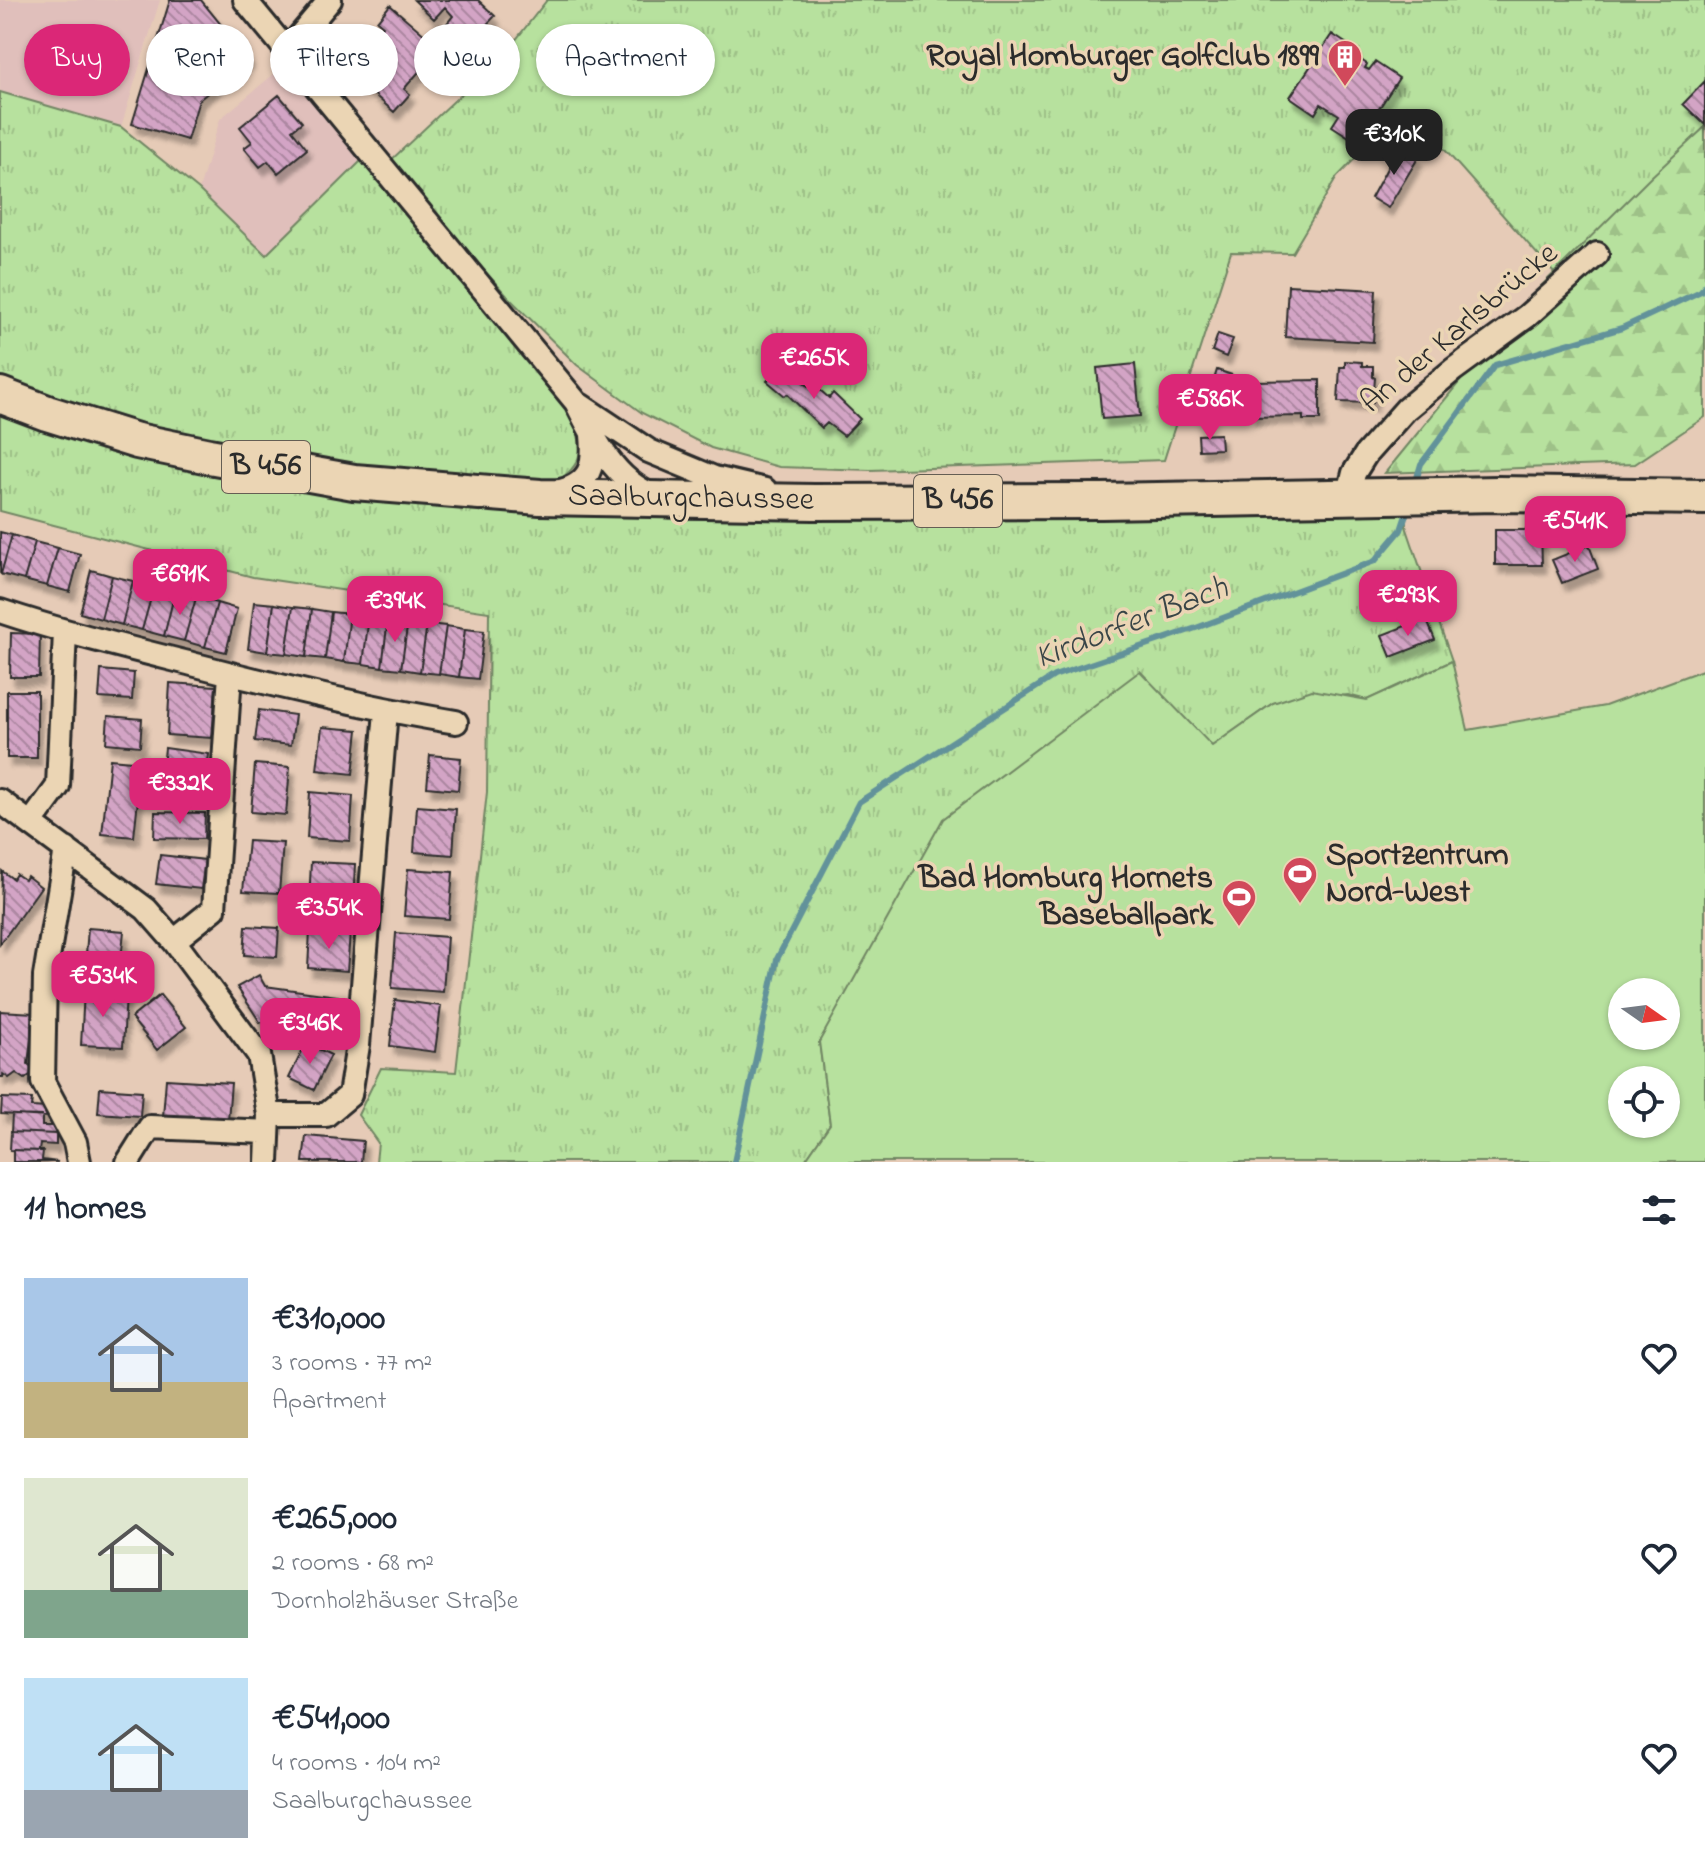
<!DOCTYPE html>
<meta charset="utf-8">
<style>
:root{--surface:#fff;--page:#f6f6f7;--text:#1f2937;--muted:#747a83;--accent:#db2777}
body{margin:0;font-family:"Indie Flower",sans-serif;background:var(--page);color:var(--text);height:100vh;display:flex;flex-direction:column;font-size:30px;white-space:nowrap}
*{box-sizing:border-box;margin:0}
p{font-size:26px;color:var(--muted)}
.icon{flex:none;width:44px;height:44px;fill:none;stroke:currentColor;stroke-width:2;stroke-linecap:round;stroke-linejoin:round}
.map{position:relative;height:1162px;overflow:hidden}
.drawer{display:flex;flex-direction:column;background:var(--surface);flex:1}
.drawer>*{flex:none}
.hud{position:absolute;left:24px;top:24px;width:800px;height:72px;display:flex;gap:16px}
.needle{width:52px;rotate:104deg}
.tools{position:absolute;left:1608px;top:978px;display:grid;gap:16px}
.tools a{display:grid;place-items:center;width:72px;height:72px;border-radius:50%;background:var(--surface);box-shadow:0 2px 6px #0004;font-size:40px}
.price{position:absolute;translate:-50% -68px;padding:0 18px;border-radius:16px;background:var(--accent);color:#fff;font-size:26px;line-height:52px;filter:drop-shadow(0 2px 4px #0008)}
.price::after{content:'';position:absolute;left:50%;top:48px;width:24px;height:18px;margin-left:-12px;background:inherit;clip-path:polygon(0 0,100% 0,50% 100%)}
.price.selected{background:#222;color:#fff}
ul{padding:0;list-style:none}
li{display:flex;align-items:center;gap:24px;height:200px;padding:0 24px}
li span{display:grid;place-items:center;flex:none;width:224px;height:160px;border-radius:0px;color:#555}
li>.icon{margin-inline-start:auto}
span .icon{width:96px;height:96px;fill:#fffc;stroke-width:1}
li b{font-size:34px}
h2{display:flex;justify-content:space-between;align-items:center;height:96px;padding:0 24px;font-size:34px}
.chip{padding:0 28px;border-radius:36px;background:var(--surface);box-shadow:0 2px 6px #0004;font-size:28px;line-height:72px}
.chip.selected{background:var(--accent);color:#fff}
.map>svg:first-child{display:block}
.built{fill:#e0bfbb}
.grass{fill:url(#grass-tufts);stroke:#718664;stroke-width:2}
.forest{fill:url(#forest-firs);stroke:#718664;stroke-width:2}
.park{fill:#b7e19e;stroke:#718664;stroke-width:2;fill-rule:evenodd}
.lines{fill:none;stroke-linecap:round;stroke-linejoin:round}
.stream{stroke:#62929a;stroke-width:6}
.building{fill:url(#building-back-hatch);stroke:#2b2b2b;stroke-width:2;filter:url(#shadow)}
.minor-casing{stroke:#2b2b2b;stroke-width:28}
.primary-casing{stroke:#2b2b2b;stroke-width:40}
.minor{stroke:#ebd5b4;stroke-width:22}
.primary{stroke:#ebd5b4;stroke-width:34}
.labels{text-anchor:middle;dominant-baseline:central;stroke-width:7;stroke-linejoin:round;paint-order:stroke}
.shield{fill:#ebd5b4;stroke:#655e54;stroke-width:2}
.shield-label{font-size:30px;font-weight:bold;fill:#2b2b2b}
.poi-label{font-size:32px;font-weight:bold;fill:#2b2b2b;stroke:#ebd5b4;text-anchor:end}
.street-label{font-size:32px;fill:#2b2b2b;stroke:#ebd5b4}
.water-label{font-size:34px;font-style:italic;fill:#394547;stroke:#ebd5b4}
</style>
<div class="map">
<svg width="1705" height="1162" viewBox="0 0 1705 1162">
<defs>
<pattern id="grass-tufts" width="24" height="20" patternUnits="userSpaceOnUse" patternTransform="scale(2)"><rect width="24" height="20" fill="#b7e19e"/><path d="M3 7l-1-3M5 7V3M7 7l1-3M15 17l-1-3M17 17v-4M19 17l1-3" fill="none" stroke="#9ec188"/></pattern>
<pattern id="forest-firs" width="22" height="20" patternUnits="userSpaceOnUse" patternTransform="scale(2)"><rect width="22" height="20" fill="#b7e19e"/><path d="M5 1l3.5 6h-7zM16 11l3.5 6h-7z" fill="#9ec188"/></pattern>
<pattern id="building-back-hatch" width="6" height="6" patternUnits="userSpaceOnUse" patternTransform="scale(2)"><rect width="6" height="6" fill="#d3a4c5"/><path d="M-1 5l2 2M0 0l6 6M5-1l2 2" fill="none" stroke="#ab86a0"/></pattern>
<filter id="shadow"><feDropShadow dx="4.5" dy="8" stdDeviation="2" flood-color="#0004"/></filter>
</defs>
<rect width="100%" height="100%" fill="#e6cbb7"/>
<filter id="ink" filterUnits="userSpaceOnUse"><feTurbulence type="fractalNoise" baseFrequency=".0125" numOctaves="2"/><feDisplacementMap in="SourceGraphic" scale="16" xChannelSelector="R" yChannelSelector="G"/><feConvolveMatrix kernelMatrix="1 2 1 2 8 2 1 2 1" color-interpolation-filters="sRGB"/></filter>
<g filter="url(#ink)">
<path class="built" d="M 0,0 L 160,0 L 121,127 L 0,92 Z
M 281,68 L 363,159 L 266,256 L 199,190 L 220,119 Z"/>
<path class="grass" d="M 547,0 L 1705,0 L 1705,127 L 1554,273 L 1406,106 L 1337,177 L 1292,253 L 1231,252 L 1164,460 L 870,470 L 779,467 L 711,448 L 642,413 L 577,365 L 509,298 L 388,163 L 507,51 Z
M 0,92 L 121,127 L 199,190 L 266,255 L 363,159 L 569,410 C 584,446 588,463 552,485 L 424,476 L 284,457 L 144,428 L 0,377 Z
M 0,408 L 669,519 L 1313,515 L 1406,510 L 1406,526 L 1452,661 L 1367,700 L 1348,695 L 1273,703 L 1212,746 L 819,1041 L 830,1124 L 804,1162 L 376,1162 L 378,1143 L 358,1115 L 381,1068 L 456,1072 L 487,792 L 489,612 L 253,577 L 0,511 Z"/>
<path class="forest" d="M 1705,127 L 1705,417 L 1635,464 L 1385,473 L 1523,304 L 1651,177 Z"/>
<path class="park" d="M 1452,661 L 1468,730 L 1605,706 L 1705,669 L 1705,1162 L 804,1162 L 830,1124 L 819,1042 L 943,819 L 1140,671 L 1212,746 L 1273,703 L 1312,690 L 1367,700 ZM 1622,992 L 1666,992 L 1666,1036 L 1622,1036 ZM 1622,1080 L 1666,1080 L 1666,1124 L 1622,1124 Z"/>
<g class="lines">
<path class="stream" d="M 1415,484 L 1421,464 L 1495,365 L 1622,328 L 1701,291 L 1705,285
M 734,1162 L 777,959 L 859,802 L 1054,676 L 1196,628 L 1375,561 L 1401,530 L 1409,506"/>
</g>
<path class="building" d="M 170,0 L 201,0 L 249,59 L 199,100 L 187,140 L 132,124 Z
M 414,0 L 478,0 L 495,16 L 465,47 L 444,27 L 453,16 L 445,7 L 434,19 Z
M 390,5 L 434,43 L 419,61 L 424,66 L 404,89 L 410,94 L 394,112 L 352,75 L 372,52 L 366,46 L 383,26 L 377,21 Z
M 1332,34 L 1356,50 L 1350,59 L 1355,62 L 1358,58 L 1367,64 L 1365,68 L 1369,70 L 1375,62 L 1399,78 L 1357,142 L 1332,126 L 1339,115 L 1321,104 L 1315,114 L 1290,97 Z
M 1705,81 L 1705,125 L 1683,104 Z
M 279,95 L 302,122 L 292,130 L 307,149 L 278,173 L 268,161 L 260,167 L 244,148 L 252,142 L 240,127 Z
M 1399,146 L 1418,158 L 1388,208 L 1371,198 Z
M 1288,285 L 1376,290 L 1373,342 L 1285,337 Z
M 1218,334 L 1233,339 L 1226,357 L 1212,351 Z
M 1345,361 L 1362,362 L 1362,366 L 1373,366 L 1373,377 L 1375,378 L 1373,403 L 1338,402 L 1340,367 L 1345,367 Z
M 785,363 L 808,386 L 812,383 L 829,398 L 833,393 L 860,419 L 844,436 L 827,423 L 822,428 L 787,394 L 785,396 L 767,381 Z
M 1135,364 L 1140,416 L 1102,419 L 1097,368 Z
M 1217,370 L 1232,375 L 1226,393 L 1211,389 Z
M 1320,380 L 1320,420 L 1303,420 L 1303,416 L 1251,417 L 1251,381 Z
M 1220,434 L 1221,449 L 1199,450 L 1198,435 Z
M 1495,530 L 1541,530 L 1542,565 L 1495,565 Z
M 0,532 L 12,535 L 1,574 L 0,573 Z
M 12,535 L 35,542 L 24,580 L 1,574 Z
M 35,542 L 58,548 L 47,586 L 24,580 Z
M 1589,545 L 1598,569 L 1562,583 L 1552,560 Z
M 58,548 L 80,554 L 70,592 L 47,586 Z
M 91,570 L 112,576 L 101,619 L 80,613 Z
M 112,576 L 133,581 L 122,625 L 101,619 Z
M 133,581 L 154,587 L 142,630 L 122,625 Z
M 154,587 L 175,592 L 164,636 L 142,630 Z
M 175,592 L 196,598 L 184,641 L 164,636 Z
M 196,598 L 217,603 L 205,647 L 184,641 Z
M 254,602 L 274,604 L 267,652 L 248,649 Z
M 217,603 L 237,609 L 226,652 L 205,647 Z
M 274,604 L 293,607 L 286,654 L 267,652 Z
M 293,607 L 312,609 L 306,657 L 286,654 Z
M 312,609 L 331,612 L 325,659 L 306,657 Z
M 331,612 L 350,614 L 344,662 L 325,659 Z
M 350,614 L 369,616 L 363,664 L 344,662 Z
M 369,616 L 388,619 L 382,667 L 363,664 Z
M 1426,618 L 1435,640 L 1391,657 L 1382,635 Z
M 388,619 L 408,621 L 401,669 L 382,667 Z
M 408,621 L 427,624 L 420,672 L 401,669 Z
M 427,624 L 446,626 L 439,674 L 420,672 Z
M 446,626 L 465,629 L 459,677 L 439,674 Z
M 465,629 L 484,631 L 478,679 L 459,677 Z
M 11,633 L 40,634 L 39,677 L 10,677 Z
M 101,670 L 134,673 L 132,700 L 99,698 Z
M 170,683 L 216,686 L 212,738 L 167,735 Z
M 7,691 L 37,691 L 37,758 L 7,758 Z
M 259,710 L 295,715 L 291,745 L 255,741 Z
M 108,716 L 142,719 L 140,746 L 106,743 Z
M 322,727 L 358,730 L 353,774 L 317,770 Z
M 165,748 L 209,754 L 203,799 L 160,794 Z
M 430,755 L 461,758 L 458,790 L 427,787 Z
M 110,759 L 142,762 L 134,837 L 102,834 Z
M 255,764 L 290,767 L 286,815 L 251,812 Z
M 310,792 L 353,796 L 350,841 L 307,838 Z
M 417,806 L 456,809 L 453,855 L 414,852 Z
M 155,812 L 205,813 L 204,839 L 154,838 Z
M 248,841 L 283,843 L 279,893 L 243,891 Z
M 160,855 L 205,860 L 201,889 L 156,884 Z
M 311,862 L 355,864 L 353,905 L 309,903 Z
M 408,869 L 453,872 L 449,919 L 404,916 Z
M 2,871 L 13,879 L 16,874 L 25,880 L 27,876 L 41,887 L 0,944 Z
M 246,926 L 279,928 L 277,957 L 244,955 Z
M 88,928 L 124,931 L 120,970 L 85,967 Z
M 310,931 L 350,933 L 347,971 L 308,968 Z
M 396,933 L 447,937 L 443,992 L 392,988 Z
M 259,975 L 265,986 L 338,996 L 333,1031 L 260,1022 L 237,987 Z
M 84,991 L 126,994 L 123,1047 L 81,1045 Z
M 160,995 L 186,1027 L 157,1050 L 131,1018 Z
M 395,1000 L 441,1006 L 435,1052 L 390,1046 Z
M 0,1011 L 34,1013 L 28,1064 L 32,1068 L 32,1073 L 25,1079 L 16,1073 L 9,1078 L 3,1074 L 3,1077 L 0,1077 Z
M 306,1043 L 331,1055 L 314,1090 L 289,1078 Z
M 166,1079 L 231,1083 L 228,1120 L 163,1116 Z
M 100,1088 L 142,1091 L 140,1116 L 98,1113 Z
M 2,1098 L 32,1099 L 31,1107 L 48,1108 L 47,1117 L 1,1114 Z
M 12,1115 L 42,1116 L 42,1126 L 57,1126 L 56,1134 L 11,1132 Z
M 11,1132 L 56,1134 L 56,1145 L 40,1144 L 39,1151 L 10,1150 Z
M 306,1136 L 363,1141 L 361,1162 L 303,1162 Z
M 13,1150 L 43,1151 L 42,1160 L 58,1162 L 13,1162 Z"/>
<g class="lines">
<g class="minor-casing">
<path id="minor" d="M 245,0 L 576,402 C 593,437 615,482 655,496
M 286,52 L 330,0
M 580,405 L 649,451 L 714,478 L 765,490
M 557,492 C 591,484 595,466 592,435
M 1348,497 L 1354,473 L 1366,454 L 1406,409 L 1453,370 L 1527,316 L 1597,254
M 0,611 C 66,633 133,649 200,666 C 285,688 370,708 456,722
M 0,801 L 146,909 L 174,941 L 259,1055 L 269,1115 L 267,1162
M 31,823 L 58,786 L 65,632
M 66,849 L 45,976 L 43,1082 L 75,1142 L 79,1162
M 174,941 L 214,909 L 230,674
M 269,1115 L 326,1115 L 350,1095 L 358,1045 L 386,711
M 128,1162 L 150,1127 L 268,1132"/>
</g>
<g class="primary-casing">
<path id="primary" d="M 0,395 L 47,413 L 137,441 L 209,456 L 354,482 L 540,497 L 814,502 L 1102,501 L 1498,494 L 1705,497"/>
</g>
<use href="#minor" class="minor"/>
<use href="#primary" class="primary"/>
</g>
</g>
<defs>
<g id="building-pin" transform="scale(1.8)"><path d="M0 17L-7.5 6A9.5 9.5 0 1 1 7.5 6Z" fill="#d1495b" stroke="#ebd5b4"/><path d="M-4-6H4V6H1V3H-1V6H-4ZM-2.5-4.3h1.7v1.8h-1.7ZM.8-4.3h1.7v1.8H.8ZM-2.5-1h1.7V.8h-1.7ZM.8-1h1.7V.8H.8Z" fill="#fff"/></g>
<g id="stadium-pin" transform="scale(1.8)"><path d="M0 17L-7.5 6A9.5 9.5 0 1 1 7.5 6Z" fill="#d1495b" stroke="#ebd5b4"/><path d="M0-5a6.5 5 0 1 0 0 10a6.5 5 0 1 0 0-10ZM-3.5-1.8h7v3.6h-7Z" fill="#fff"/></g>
</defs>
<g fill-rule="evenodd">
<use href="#building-pin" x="1345" y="57"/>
<use href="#stadium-pin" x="1300" y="874"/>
<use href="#stadium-pin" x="1239" y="897"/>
</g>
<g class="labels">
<g class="shield">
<rect x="222" y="441" width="88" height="52" rx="6"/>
<rect x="914" y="475" width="88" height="52" rx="6"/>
</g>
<g class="shield-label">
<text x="266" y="467">B 456</text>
<text x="958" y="501">B 456</text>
</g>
<g class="poi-label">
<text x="1319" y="57">Royal Homburger Golfclub 1899</text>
<text x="1326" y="856" text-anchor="start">Sportzentrum<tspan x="1326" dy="37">Nord-West</tspan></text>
<text x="1213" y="879">Bad Homburg Hornets<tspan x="1213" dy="37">Baseballpark</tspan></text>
</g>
<g class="street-label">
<text transform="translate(1460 329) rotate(-40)">An der Karlsbrücke</text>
<text transform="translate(691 499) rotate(1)">Saalburgchaussee</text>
</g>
<g class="water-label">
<text transform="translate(1132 624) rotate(-21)">Kirdorfer Bach</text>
</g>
</g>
</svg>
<div class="tools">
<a><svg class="needle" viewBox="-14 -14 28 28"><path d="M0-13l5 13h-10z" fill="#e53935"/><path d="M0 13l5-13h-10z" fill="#747a83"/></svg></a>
<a><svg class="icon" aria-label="locate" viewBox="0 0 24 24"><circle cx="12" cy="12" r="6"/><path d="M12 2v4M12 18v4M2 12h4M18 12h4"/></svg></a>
</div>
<b class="price selected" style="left:1394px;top:177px">€310K</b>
<b class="price" style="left:814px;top:401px">€265K</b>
<b class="price" style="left:1210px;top:442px">€586K</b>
<b class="price" style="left:1575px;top:564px">€541K</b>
<b class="price" style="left:180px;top:617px">€691K</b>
<b class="price" style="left:1408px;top:638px">€293K</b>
<b class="price" style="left:395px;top:644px">€394K</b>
<b class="price" style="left:180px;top:826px">€332K</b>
<b class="price" style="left:329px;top:951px">€354K</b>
<b class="price" style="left:103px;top:1019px">€534K</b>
<b class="price" style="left:310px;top:1066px">€346K</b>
<div class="hud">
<a class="chip selected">Buy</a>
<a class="chip">Rent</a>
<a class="chip">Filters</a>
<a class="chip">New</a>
<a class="chip">Apartment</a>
</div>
</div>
<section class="drawer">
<h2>11 homes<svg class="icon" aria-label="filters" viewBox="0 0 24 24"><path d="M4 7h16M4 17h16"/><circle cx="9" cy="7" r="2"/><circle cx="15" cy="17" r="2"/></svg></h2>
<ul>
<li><span style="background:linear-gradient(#a9c7e8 65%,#c2b280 0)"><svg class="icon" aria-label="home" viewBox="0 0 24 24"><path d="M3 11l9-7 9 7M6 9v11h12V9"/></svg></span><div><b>€310,000</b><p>3 rooms · 77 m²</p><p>Apartment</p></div><svg class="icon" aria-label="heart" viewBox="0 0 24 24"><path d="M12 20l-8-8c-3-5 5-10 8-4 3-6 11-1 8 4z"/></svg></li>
<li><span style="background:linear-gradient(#dfe7d0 70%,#7fa58c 0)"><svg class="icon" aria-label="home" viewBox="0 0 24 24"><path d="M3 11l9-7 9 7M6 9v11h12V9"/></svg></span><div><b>€265,000</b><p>2 rooms · 68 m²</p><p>Dornholzhäuser Straße</p></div><svg class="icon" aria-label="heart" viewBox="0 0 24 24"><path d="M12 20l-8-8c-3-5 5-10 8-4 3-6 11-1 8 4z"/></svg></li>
<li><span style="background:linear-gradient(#bfe0f5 70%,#9aa5b1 0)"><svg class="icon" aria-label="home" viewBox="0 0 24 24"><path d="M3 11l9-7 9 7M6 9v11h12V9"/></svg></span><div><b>€541,000</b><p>4 rooms · 104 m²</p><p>Saalburgchaussee</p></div><svg class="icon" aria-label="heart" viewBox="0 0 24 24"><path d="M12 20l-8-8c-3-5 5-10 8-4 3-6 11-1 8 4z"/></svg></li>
</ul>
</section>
